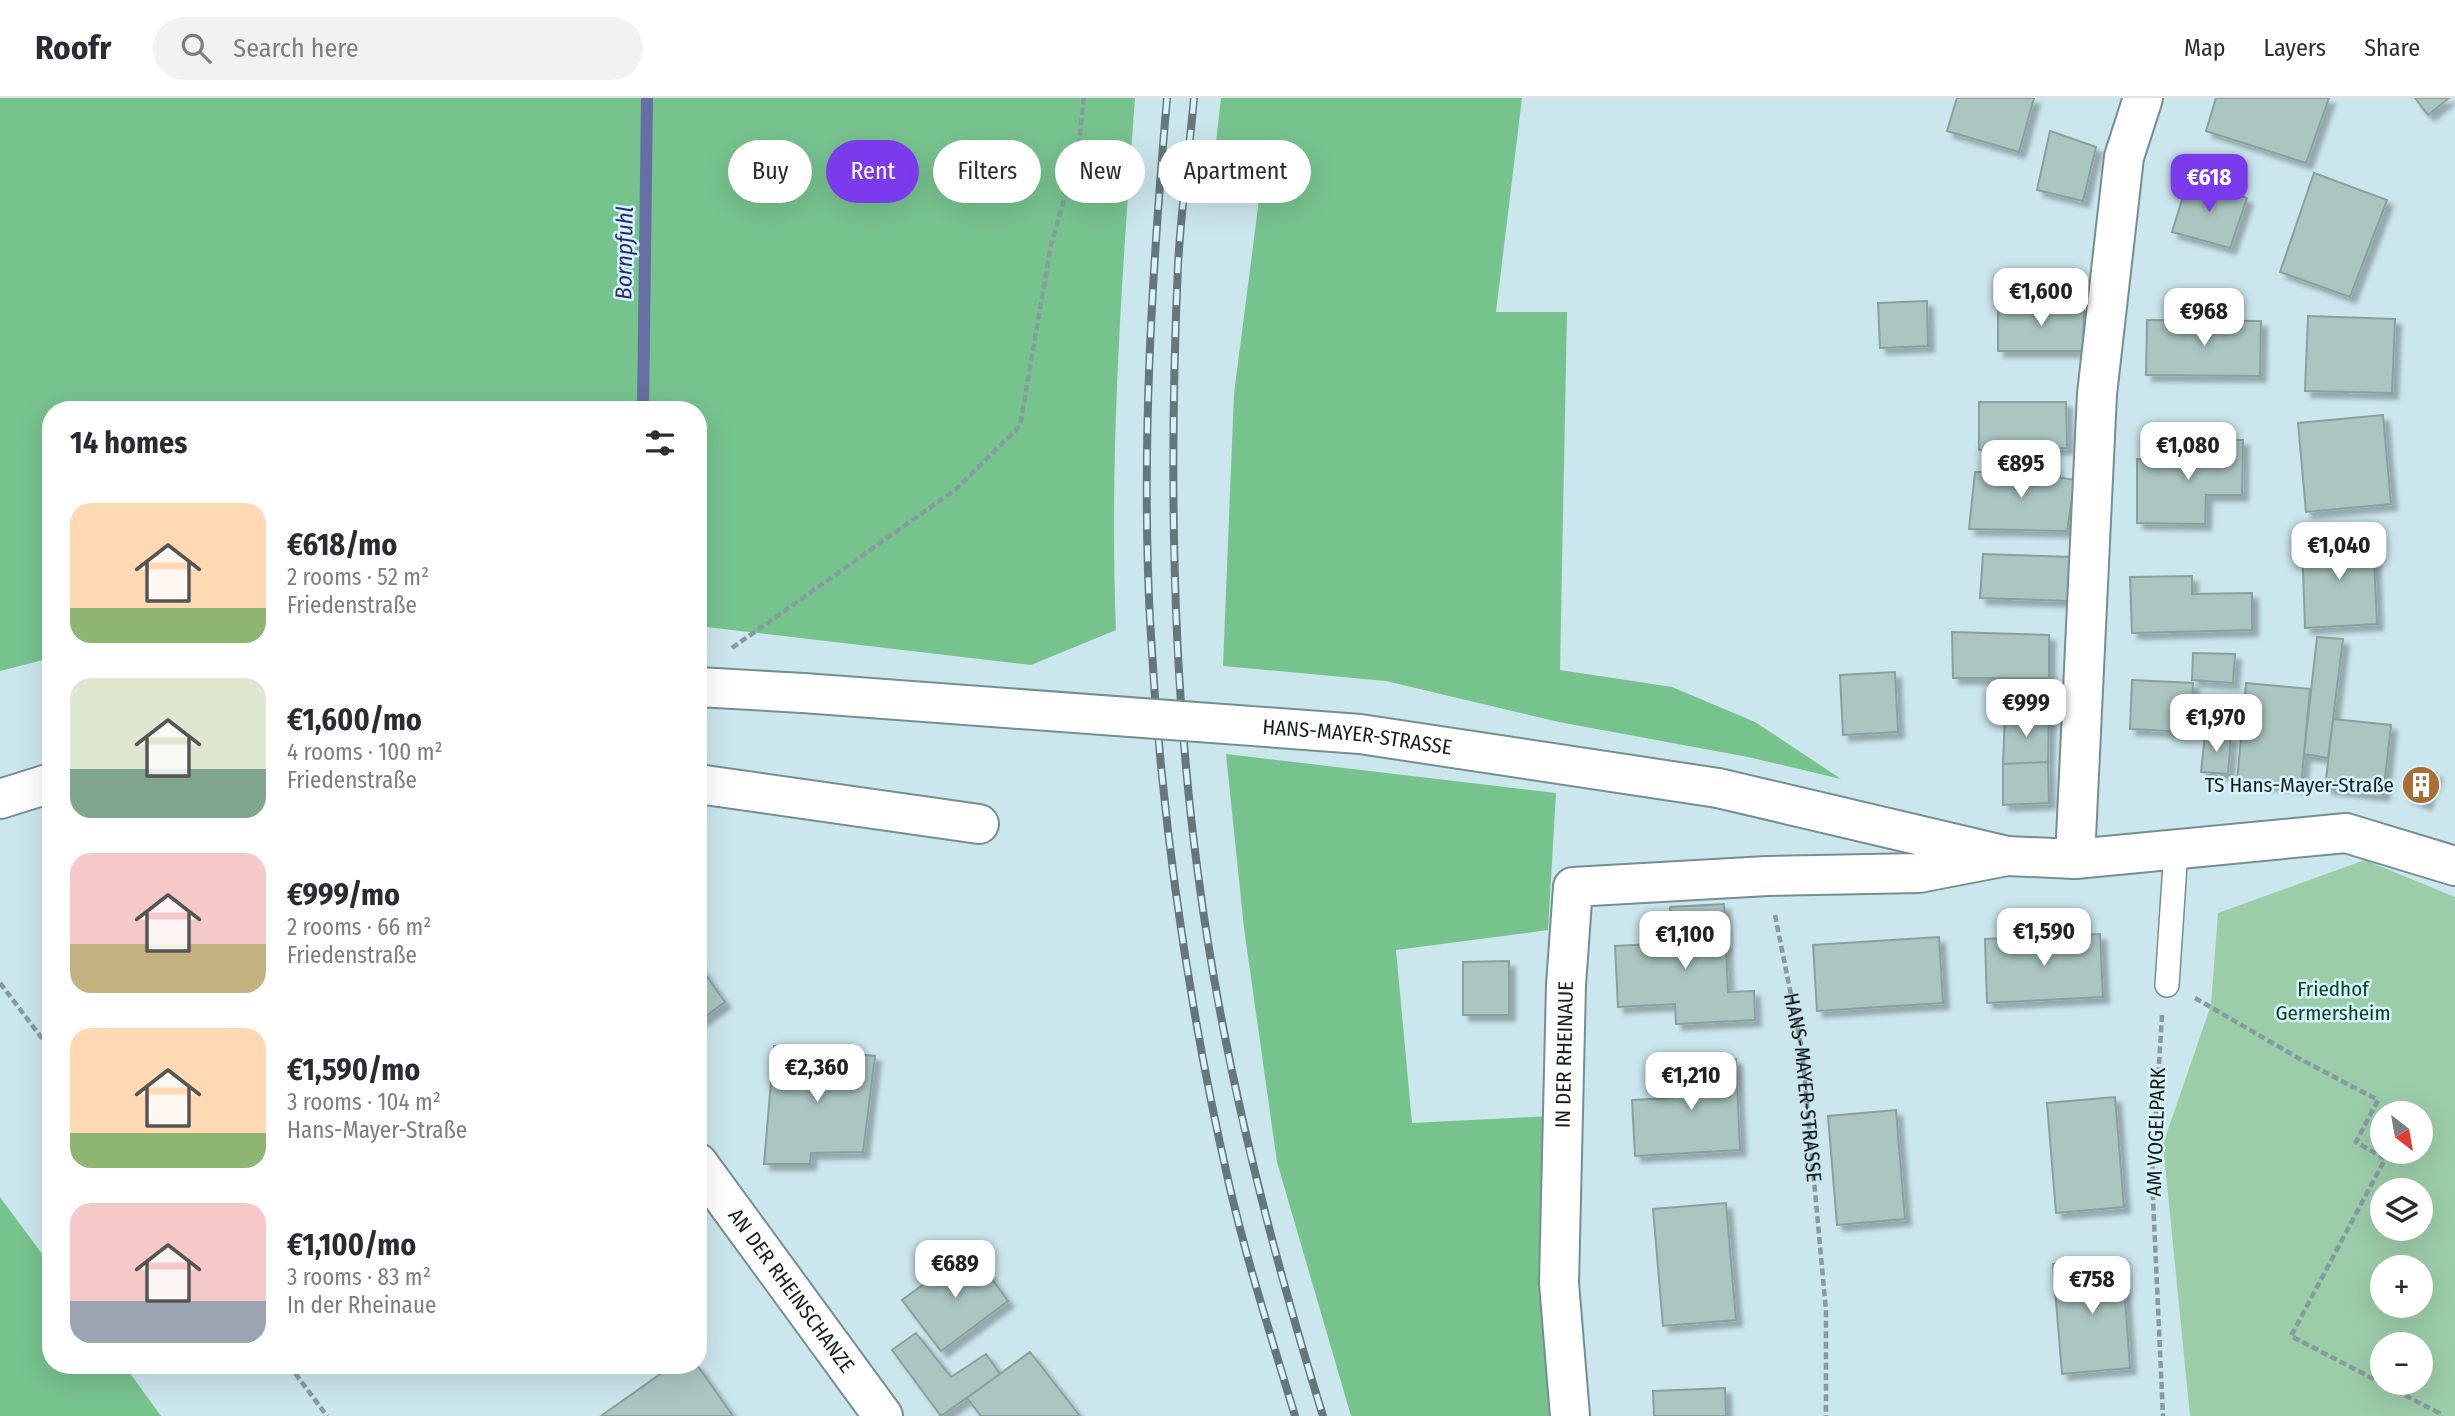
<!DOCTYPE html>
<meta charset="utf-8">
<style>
:root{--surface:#fff;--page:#f2f2f3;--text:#2b2b33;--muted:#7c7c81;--line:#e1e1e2;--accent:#7c3aed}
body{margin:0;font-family:"Fira Sans Condensed",sans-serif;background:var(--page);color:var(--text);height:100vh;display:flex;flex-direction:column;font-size:26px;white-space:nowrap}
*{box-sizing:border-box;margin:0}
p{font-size:23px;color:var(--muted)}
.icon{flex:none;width:38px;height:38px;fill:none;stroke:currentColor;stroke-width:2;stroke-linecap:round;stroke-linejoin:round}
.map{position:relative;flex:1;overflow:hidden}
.drawer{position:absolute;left:42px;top:303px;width:665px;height:973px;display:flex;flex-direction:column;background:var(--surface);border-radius:28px;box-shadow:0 7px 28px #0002}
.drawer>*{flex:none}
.hud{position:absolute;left:728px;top:42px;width:665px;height:63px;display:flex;gap:14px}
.needle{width:46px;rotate:149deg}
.buttons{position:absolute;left:2370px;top:1003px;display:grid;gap:14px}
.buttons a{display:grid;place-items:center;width:63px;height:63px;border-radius:50%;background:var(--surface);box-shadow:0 7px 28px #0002;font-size:35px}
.price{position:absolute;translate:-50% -60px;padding:0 16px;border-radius:14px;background:#fff;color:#222;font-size:23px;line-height:46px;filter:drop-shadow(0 2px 4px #0008)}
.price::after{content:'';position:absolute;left:50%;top:42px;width:21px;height:16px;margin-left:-10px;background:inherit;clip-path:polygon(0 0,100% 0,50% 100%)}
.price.selected{background:var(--accent);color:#fff}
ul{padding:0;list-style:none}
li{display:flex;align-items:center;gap:21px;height:175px;padding:0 28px}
li span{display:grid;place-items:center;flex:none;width:196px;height:140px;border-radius:21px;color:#555}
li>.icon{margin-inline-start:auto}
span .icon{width:84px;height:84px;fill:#fffc;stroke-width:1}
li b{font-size:30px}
h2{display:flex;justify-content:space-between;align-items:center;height:84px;padding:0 28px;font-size:30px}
.tag{padding:0 24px;border-radius:32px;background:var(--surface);box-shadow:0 7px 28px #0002;font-size:24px;line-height:63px}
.tag.selected{background:var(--accent);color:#fff}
header{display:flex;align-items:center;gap:42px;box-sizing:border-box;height:98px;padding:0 35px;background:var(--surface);border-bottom:2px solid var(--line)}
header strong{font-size:33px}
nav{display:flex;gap:38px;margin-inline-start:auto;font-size:24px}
.search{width:490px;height:63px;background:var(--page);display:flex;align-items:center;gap:18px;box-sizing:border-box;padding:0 24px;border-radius:38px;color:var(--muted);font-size:26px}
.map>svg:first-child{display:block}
.green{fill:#9ccda9;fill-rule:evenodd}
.forest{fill:#77c38e}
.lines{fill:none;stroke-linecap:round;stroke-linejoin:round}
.stream{stroke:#656fa3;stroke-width:12}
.building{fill:#abc6c1;stroke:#87a19d;stroke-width:2;filter:url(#shadow)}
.service-casing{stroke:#758e94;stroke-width:26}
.minor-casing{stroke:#758e94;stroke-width:42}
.path{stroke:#869ba0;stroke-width:4.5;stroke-dasharray:7 3.5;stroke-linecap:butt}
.service{stroke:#fff;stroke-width:23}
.minor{stroke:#fff;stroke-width:38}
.rail-casing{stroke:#65777c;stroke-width:8}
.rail{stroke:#d8f3fa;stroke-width:5;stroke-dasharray:16;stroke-linecap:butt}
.minor-bridge-casing{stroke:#758e94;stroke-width:42;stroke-linecap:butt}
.minor-bridge{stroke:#fff;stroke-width:38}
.labels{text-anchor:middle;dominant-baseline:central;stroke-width:5;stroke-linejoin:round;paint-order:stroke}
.street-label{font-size:21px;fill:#141e21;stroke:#d8f3fa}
.poi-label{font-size:21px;fill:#141e21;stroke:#d8f3fa;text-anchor:end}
.park-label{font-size:21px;fill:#074422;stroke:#d8f3fa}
.water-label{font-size:23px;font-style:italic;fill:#292579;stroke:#d8f3fa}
</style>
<header>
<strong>Roofr</strong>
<div class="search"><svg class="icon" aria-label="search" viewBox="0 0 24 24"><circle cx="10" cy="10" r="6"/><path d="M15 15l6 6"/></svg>Search here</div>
<nav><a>Map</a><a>Layers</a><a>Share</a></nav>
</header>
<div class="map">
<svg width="2455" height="1318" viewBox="0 0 2455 1318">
<defs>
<filter id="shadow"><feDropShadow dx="6" dy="6" stdDeviation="2" flood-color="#0004"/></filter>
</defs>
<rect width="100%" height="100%" fill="#cbe6ed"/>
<path class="green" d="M 2365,762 L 2455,799 L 2455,1318 L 2190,1318 L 2163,1046 L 2211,907 L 2218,815 ZM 2382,1015 L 2420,1015 L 2420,1054 L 2382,1054 ZM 2382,1092 L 2420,1092 L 2420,1130 L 2382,1130 ZM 2382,1169 L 2420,1169 L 2420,1208 L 2382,1208 ZM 2382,1246 L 2420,1246 L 2420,1284 L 2382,1284 Z"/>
<path class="forest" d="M 0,0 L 1135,0 C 1122,177 1109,354 1116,532 L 1031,567 L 698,528 L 698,312 L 51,312 L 51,560 L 0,573 Z
M 1221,0 L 1522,0 L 1496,214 L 1567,214 L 1560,572 L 1672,589 L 1755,624 L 1841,681 L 1748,659 L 1559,624 L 1386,583 L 1223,568 L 1234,296 L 1262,78 L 1216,44 Z
M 1226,656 L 1556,695 L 1548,832 L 1396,852 L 1412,1025 L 1553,1018 L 1550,1318 L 1351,1318 L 1277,1064 L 1244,830 Z
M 0,1099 L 51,1168 L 51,1267 L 124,1267 L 161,1318 L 0,1318 Z"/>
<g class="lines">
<path class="stream" d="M 643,312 L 647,0"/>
</g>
<path class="building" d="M 1957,0 L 2034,0 L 2019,54 L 1947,33 Z
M 2216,0 L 2329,0 L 2306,65 L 2206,33 Z
M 2415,0 L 2449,0 L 2428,17 Z
M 2050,33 L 2096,49 L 2083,103 L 2037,92 Z
M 2314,75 L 2387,102 L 2350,199 L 2280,174 Z
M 2189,79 L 2247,100 L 2230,150 L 2172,134 Z
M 1927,203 L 1928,248 L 1880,250 L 1878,205 Z
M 1998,206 L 2084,207 L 2083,253 L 1998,253 Z
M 2308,218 L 2395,221 L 2392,295 L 2305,293 Z
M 2147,222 L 2261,223 L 2260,278 L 2146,277 Z
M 1979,304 L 2066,304 L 2067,350 L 1979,352 Z
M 2383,317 L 2391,406 L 2306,414 L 2298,325 Z
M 2184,341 L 2243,342 L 2242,397 L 2206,397 L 2205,426 L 2137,425 L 2137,361 L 2184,362 Z
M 2013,366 L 2056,370 L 2051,378 L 2075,382 L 2067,433 L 1969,431 L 1975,374 L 2013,374 Z
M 2373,439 L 2377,526 L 2305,530 L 2302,442 Z
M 1983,456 L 2072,459 L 2069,503 L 1980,500 Z
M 2192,478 L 2192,496 L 2252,495 L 2252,532 L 2132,535 L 2130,479 Z
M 1952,534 L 2049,537 L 2049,580 L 1953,580 Z
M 2317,539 L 2343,541 L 2328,660 L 2304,656 Z
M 2193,555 L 2235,556 L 2233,585 L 2192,582 Z
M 1895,574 L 1898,634 L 1843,637 L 1840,577 Z
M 2132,582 L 2193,585 L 2191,634 L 2130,631 Z
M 2246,585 L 2310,591 L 2301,689 L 2237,684 Z
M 2005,615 L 2049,617 L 2048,664 L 2003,666 Z
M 2333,621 L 2391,627 L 2383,697 L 2325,690 Z
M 2205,636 L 2231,639 L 2228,676 L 2201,674 Z
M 2048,664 L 2049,705 L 2003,707 L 2003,666 Z
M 2418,668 L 2437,675 L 2425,706 L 2405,698 Z
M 1724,806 L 1728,894 L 1754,893 L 1755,922 L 1676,926 L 1675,906 L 1618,909 L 1615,848 L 1672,845 L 1670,809 Z
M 2100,836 L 2103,899 L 1987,905 L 1985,841 Z
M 1939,839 L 1943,905 L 1817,913 L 1813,847 Z
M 1509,863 L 1509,917 L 1463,917 L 1463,864 Z
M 698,866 L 725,904 L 698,924 Z
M 774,948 L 875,958 L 863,1054 L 811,1055 L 810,1066 L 764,1066 Z
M 1736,961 L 1740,1052 L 1635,1058 L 1632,1002 L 1672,1000 L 1671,964 Z
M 2115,999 L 2124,1109 L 2056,1115 L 2047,1005 Z
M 1896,1012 L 1905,1121 L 1837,1127 L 1828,1018 Z
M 1726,1105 L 1736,1222 L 1663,1228 L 1653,1111 Z
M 971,1152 L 1008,1203 L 941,1253 L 902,1202 Z
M 2122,1160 L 2130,1270 L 2062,1276 L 2053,1166 Z
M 916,1235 L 951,1279 L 986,1256 L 1000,1276 L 941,1318 L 892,1252 Z
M 1030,1254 L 1080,1318 L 981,1318 L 967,1300 Z
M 673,1267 L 697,1267 L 733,1318 L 601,1318 Z
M 1725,1290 L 1726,1318 L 1654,1318 L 1653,1293 Z"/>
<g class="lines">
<g class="service-casing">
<path id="service" d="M 2167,887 L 2176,751"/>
</g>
<g class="minor-casing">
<g id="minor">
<path d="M 698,589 L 803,595"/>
<path d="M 698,686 L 979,726"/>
<path d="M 1718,690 L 2007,758 L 2075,761 L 2346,735 L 2455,768"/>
<path d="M 0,701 L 51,685"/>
<path d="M 2075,761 L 2097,296 L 2124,59 L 2143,0"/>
<path id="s2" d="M 698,1065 L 883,1318"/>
<path id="s3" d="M 1570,1318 L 1559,1185 L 1566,887 L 1573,789 L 1767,778 L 1919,775 L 2007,758"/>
</g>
</g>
<g class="path">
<path d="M 732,550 L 955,392 L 1020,328 L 1051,147 L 1078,53 L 1084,0"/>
<path id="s1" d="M 1775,817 L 1802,952 L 1826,1213 L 1826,1318"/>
<path d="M 0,885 L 51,952"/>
<path d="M 2195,900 L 2300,961 L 2378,1002 L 2356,1044 L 2385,1061 L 2291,1238 L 2439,1315 L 2438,1318"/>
<path d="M 2162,917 L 2152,1079 L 2163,1318"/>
<path d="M 289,1267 L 327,1318"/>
</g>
<use href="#service" class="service"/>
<use href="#minor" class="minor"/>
<g class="rail-casing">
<path id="rail" d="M 1167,0 C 1152,173 1141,349 1150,522 C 1160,711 1187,902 1229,1086 C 1247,1164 1272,1241 1295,1318
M 1194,0 C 1189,55 1181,111 1178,167 C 1169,369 1171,575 1198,776 C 1222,960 1268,1141 1323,1318"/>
</g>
<use href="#rail" class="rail"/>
<g class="minor-bridge-casing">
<g id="minor-bridge">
<path id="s4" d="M 803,595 L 1360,636 L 1718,690"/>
</g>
</g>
<use href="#minor-bridge" class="minor-bridge"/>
</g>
<defs>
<g id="building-disc" transform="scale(2.0125)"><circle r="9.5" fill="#ac6c34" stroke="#d8f3fa"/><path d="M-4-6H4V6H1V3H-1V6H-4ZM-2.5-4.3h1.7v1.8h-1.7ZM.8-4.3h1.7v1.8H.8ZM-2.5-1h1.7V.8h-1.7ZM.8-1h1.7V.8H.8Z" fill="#fff"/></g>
</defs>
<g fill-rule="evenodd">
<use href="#building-disc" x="2421" y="687"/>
</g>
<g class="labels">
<g class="street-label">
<text stroke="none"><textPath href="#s4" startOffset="556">HANS-MAYER-STRASSE</textPath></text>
<text stroke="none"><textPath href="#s3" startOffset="362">IN DER RHEINAUE</textPath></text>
<text stroke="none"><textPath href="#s1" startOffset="175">HANS-MAYER-STRASSE</textPath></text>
<text transform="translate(2156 1034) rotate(-88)">AM VOGELPARK</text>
<text stroke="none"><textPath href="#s2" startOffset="158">AN DER RHEINSCHANZE</textPath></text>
</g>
<g class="poi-label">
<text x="2394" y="687">TS Hans-Mayer-Straße</text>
</g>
<g class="park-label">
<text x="2333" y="891">Friedhof<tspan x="2333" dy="24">Germersheim</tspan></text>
</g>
<g class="water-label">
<text transform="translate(624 155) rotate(-89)">Bornpfuhl</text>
</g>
</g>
</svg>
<div class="buttons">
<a><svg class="needle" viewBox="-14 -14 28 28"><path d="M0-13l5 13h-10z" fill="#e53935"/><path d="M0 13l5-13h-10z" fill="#7c7c81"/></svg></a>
<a><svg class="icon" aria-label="layers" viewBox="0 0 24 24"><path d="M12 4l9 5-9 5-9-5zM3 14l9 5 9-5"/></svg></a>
<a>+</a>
<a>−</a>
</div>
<b class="price selected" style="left:2209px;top:116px">€618</b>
<b class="price" style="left:2041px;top:230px">€1,600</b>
<b class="price" style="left:2204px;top:250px">€968</b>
<b class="price" style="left:2188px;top:384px">€1,080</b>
<b class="price" style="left:2021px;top:402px">€895</b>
<b class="price" style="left:2339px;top:484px">€1,040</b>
<b class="price" style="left:2026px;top:641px">€999</b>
<b class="price" style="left:2216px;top:656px">€1,970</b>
<b class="price" style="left:2044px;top:870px">€1,590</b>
<b class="price" style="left:1685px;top:873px">€1,100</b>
<b class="price" style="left:817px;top:1006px">€2,360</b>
<b class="price" style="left:1691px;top:1014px">€1,210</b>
<b class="price" style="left:955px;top:1202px">€689</b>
<b class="price" style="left:2092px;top:1218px">€758</b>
<div class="hud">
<a class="tag">Buy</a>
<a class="tag selected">Rent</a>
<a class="tag">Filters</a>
<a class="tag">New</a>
<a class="tag">Apartment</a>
</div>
<section class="drawer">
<h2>14 homes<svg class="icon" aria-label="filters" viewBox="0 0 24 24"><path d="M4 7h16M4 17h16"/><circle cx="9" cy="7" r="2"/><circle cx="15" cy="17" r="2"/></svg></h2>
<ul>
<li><span style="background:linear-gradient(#ffd9b3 75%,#8fb573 0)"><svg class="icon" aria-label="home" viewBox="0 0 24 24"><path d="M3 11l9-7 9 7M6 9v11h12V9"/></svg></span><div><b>€618/mo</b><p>2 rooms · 52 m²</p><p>Friedenstraße</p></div></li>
<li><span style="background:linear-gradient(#dfe7d0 65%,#7fa58c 0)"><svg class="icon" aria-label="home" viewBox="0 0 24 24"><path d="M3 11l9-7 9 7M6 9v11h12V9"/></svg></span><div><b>€1,600/mo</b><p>4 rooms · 100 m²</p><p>Friedenstraße</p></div></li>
<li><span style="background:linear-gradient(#f6c9c9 65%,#c2b280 0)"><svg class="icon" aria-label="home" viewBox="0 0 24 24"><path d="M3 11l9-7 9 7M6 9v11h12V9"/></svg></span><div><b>€999/mo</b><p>2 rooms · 66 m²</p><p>Friedenstraße</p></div></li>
<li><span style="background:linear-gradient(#ffd9b3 75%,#8fb573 0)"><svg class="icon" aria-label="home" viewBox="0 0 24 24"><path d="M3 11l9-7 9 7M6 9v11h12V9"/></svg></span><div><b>€1,590/mo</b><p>3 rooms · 104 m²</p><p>Hans-Mayer-Straße</p></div></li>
<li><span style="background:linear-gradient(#f6c9c9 70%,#9aa5b1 0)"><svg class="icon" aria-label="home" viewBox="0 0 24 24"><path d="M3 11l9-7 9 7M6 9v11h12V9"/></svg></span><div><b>€1,100/mo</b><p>3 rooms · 83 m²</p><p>In der Rheinaue</p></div></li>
</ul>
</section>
</div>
